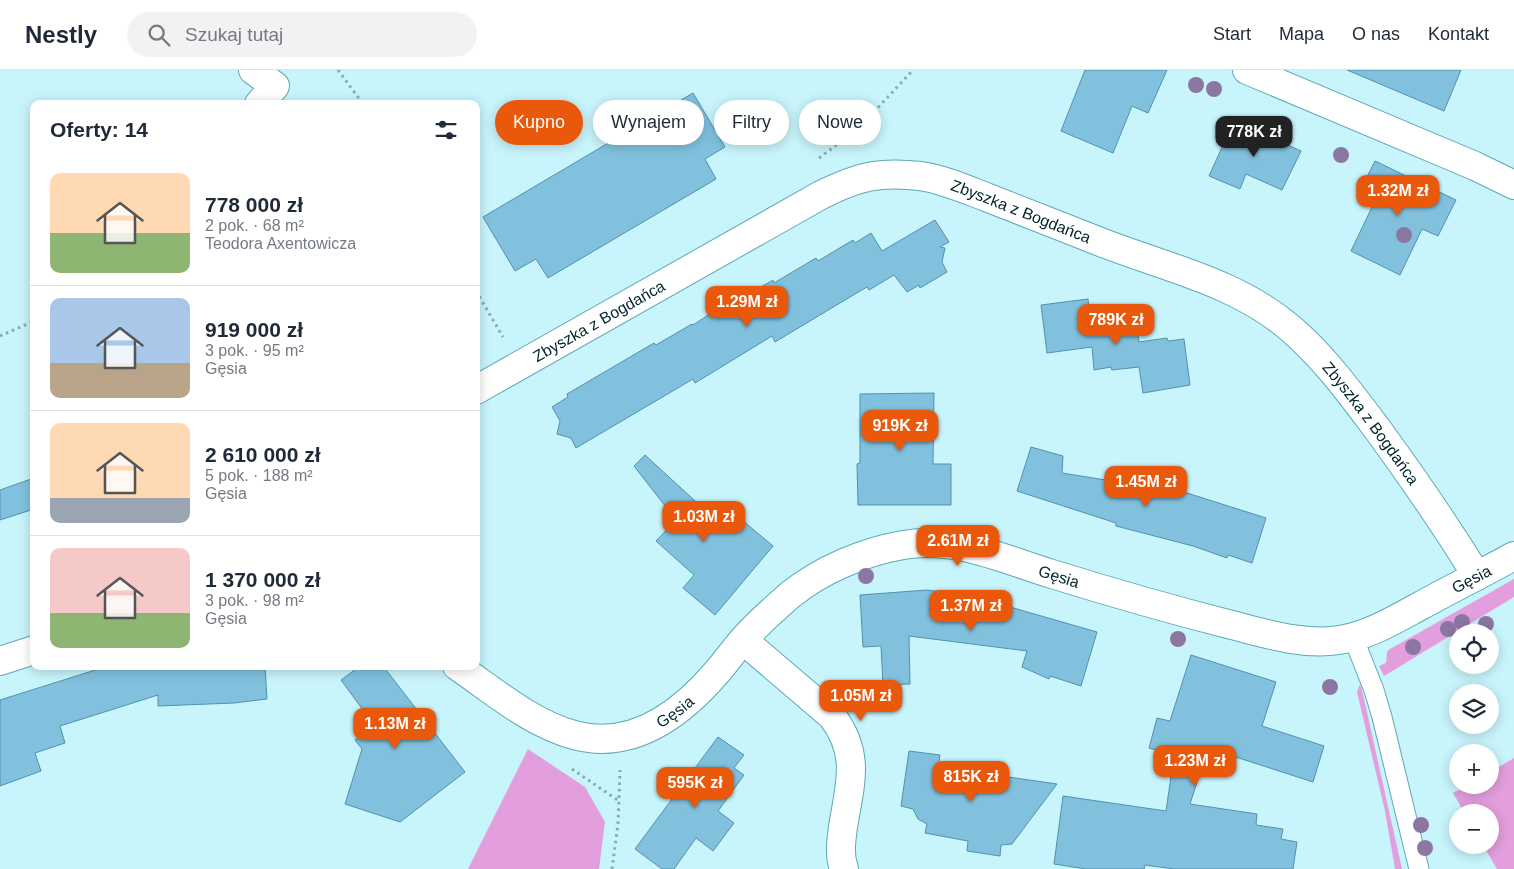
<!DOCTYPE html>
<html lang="pl">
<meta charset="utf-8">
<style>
:root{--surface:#fff;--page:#f2f2f3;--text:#1f2937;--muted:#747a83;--line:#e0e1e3;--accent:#ea580c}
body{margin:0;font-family:Helvetica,sans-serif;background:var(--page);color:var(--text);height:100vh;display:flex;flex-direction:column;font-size:19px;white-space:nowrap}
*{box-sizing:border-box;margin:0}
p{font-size:16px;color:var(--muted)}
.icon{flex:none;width:28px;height:28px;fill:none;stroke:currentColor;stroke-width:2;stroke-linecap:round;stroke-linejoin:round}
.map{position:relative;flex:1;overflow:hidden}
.details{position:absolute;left:30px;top:30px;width:450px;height:570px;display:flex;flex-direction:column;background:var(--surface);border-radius:10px;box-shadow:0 2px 12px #0003}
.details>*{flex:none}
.banner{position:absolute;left:495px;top:30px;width:475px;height:45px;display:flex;gap:10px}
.fabs{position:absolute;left:1449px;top:554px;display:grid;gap:10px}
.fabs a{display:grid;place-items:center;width:50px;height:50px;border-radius:50%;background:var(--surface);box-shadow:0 2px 12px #0003;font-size:25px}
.price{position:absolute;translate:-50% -42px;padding:0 11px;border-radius:10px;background:var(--accent);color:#fff;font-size:16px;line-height:32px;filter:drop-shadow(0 1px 2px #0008)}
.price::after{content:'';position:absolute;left:50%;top:30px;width:15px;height:11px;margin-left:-8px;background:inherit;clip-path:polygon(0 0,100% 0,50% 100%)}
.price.selected{background:#222;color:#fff}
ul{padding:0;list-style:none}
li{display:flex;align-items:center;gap:15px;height:125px;padding:0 20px}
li+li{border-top:1px solid var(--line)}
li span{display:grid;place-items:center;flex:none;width:140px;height:100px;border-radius:10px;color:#555}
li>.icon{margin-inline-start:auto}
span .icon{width:60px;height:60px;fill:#fffc;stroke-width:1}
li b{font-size:21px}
h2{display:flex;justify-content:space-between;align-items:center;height:60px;padding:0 20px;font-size:21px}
.chip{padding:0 18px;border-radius:22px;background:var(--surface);box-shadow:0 2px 12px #0003;font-size:18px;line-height:45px}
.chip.selected{background:var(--accent);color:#fff}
header{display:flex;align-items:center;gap:30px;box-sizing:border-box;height:70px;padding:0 25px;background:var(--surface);border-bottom:1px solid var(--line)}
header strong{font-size:24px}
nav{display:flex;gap:28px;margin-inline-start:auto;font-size:18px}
.search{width:350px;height:45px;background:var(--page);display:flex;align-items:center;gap:12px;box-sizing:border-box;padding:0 18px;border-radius:28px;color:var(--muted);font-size:19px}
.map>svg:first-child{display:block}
.green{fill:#e29edd}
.building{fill:#81c1de;stroke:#5291ad}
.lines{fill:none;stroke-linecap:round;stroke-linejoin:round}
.service-casing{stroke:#5da9b5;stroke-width:21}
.minor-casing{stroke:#5da9b5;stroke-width:30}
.path{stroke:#83abb2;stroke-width:3;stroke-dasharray:2.5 4;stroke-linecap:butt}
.service{stroke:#fff;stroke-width:19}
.minor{stroke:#fff;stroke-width:28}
.tree{fill:#8c77a2}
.labels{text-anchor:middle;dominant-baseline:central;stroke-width:5;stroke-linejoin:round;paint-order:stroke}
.street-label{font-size:16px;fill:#032429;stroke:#fff}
</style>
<header>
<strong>Nestly</strong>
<div class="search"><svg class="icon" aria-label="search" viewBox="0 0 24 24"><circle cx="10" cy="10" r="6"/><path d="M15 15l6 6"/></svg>Szukaj tutaj</div>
<nav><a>Start</a><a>Mapa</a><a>O nas</a><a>Kontakt</a></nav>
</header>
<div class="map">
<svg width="1514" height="799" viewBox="0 0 1514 799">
<rect width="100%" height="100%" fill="#c8f4fb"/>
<path class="green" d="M 1514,509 L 1514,527 L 1384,606 L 1379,596 L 1386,593 L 1387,582 L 1390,579 Z
M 1360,614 L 1362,620 L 1402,799 L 1395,799 L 1385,741 L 1357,622 Z
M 528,679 L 585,717 L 605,752 L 599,799 L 468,799 Z
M 1514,688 L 1514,799 L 1497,799 L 1483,775 L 1490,775 L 1490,742 L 1464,742 L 1453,723 L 1468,715 L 1490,715 L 1490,702 Z"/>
<path class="building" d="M 1085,0 L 1167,0 L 1148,43 L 1132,36 L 1113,83 L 1061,61 Z
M 1347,0 L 1461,0 L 1444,41 Z
M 693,23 L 725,77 L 705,89 L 716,109 L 548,208 L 536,189 L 515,201 L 483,147 Z
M 1234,51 L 1301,81 L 1282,120 L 1246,104 L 1240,119 L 1209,106 Z
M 1375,91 L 1456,130 L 1438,166 L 1422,159 L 1400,205 L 1351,181 L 1373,135 L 1357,127 Z
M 935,150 L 949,172 L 940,177 L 945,178 L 942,192 L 947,202 L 920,218 L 919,215 L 907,222 L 894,205 L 869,220 L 867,217 L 855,224 L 775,272 L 772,266 L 695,313 L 693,309 L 576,378 L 571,368 L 557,364 L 560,351 L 552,337 L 568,327 L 567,324 L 654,273 L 656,275 L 692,254 L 693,255 L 733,229 L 736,232 L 773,210 L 774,213 L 816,188 L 818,191 L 853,170 L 855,173 L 871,163 L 882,181 Z
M 1088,229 L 1091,255 L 1135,249 L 1139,272 L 1167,268 L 1168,271 L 1184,269 L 1190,315 L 1143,323 L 1139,297 L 1112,300 L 1111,297 L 1094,300 L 1092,277 L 1047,283 L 1041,235 Z
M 934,323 L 933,394 L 951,394 L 951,435 L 858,435 L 857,394 L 860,393 L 860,324 Z
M 1031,377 L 1063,386 L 1062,403 L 1187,423 L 1266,448 L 1252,493 L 1228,485 L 1227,488 L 1193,476 L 1116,456 L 1116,453 L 1017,421 Z
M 645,385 L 730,463 L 742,450 L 773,476 L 715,545 L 683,518 L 694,505 L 656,471 L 676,450 L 634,396 Z
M 34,408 L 34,439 L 0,450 L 0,420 Z
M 927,520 L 997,529 L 996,533 L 1097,562 L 1081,616 L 1050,606 L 1049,609 L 1022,597 L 1027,581 L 909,566 L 910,614 L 883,615 L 881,576 L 863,577 L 860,525 Z
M 1191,585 L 1276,612 L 1262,656 L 1324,676 L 1313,712 L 1208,678 L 1190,734 L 1257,744 L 1256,755 L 1283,759 L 1281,769 L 1297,772 L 1293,799 L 1174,799 L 1145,795 L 1144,799 L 1086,799 L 1054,794 L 1063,726 L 1166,741 L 1174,686 L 1149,678 L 1157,648 L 1170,651 Z
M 108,596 L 265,596 L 267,629 L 234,633 L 158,636 L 158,625 L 60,656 L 65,673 L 35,683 L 41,701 L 0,716 L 0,630 Z
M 360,596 L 383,596 L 465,702 L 400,752 L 345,734 L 362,679 L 355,670 L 374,655 L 341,610 Z
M 718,667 L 744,685 L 734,698 L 744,705 L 718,741 L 734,753 L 713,781 L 696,768 L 674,799 L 662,799 L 635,779 Z
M 909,681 L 940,685 L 938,697 L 1057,714 L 1012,774 L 1001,775 L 1000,786 L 967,781 L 968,771 L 925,763 L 927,754 L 918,749 L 913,739 L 901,736 Z"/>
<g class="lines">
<g class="service-casing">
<path id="service" d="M 1353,567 L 1374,620 L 1382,647 L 1419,799"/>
</g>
<g class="minor-casing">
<g id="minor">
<path d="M 253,0 L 275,16 L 259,34"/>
<path d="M 1247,0 L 1475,96 L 1514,115"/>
<path id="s1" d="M 476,320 L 821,125 C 857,107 879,101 920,106 C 942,109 965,119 986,127 C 1022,141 1057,155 1093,169 C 1159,196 1234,210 1290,258 C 1324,287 1351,324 1378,360 C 1413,408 1446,456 1477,506"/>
<path d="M 743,570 L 832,646 C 861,685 850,713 843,757 C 841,772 839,785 844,799"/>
<path d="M 0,591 L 34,580"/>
<path id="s2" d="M 457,596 C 494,621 530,653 574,665 C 632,681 681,644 717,602 C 726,592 734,580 743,570 C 757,554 774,539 790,525 C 821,500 863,482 903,475 C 956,466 1003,489 1052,504 C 1110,522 1169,539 1228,554 C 1264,563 1302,576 1339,570 C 1368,566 1394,550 1420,536 C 1451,519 1483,503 1514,486"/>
</g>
</g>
<path class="path" d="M 338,0 L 363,34
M 819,88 L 858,59 L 913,0
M 476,221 L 503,267
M 0,266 L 34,251
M 572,699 L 619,731
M 612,799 L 618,754 L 620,700"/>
<use href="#service" class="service"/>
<use href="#minor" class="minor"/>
</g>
<g class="tree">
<circle cx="1196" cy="15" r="8"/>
<circle cx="1214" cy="19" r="8"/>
<circle cx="1341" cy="85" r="8"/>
<circle cx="1404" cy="165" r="8"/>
<circle cx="866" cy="506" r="8"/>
<circle cx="1462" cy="552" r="8"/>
<circle cx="1486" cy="554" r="8"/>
<circle cx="1448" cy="559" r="8"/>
<circle cx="1178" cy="569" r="8"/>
<circle cx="1413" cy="577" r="8"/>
<circle cx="1330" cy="617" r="8"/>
<circle cx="1421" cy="755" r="8"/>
<circle cx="1425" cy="778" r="8"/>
</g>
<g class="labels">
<g class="street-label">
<text stroke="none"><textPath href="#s1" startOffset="606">Zbyszka z Bogdańca</textPath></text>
<text stroke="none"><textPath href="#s1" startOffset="141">Zbyszka z Bogdańca</textPath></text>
<text stroke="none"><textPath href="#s1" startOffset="1026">Zbyszka z Bogdańca</textPath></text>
<text stroke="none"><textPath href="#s2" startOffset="694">Gęsia</textPath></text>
<text stroke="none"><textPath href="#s2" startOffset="1129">Gęsia</textPath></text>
<text stroke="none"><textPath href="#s2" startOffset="244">Gęsia</textPath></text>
</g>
</g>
</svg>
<div class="fabs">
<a><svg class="icon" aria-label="locate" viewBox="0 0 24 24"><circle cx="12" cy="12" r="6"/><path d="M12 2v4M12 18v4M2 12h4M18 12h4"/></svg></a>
<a><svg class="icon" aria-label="layers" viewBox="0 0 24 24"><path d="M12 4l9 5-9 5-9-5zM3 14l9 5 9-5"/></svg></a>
<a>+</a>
<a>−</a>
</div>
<b class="price selected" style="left:1254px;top:88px">778K zł</b>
<b class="price" style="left:1398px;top:147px">1.32M zł</b>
<b class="price" style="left:747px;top:258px">1.29M zł</b>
<b class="price" style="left:1116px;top:276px">789K zł</b>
<b class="price" style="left:900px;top:382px">919K zł</b>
<b class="price" style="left:1146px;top:438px">1.45M zł</b>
<b class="price" style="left:704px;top:473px">1.03M zł</b>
<b class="price" style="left:958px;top:497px">2.61M zł</b>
<b class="price" style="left:971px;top:562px">1.37M zł</b>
<b class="price" style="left:861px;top:652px">1.05M zł</b>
<b class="price" style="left:395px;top:680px">1.13M zł</b>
<b class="price" style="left:1195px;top:717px">1.23M zł</b>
<b class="price" style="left:971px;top:733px">815K zł</b>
<b class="price" style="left:695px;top:739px">595K zł</b>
<div class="banner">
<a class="chip selected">Kupno</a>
<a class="chip">Wynajem</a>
<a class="chip">Filtry</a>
<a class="chip">Nowe</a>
</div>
<section class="details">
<h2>Oferty: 14<svg class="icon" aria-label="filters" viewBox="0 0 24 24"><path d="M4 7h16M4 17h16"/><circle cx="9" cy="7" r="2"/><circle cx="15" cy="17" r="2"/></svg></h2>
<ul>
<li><span style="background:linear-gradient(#ffd9b3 60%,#8fb573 0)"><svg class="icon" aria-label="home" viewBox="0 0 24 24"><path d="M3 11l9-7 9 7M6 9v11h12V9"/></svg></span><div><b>778 000 zł</b><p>2 pok. · 68 m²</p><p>Teodora Axentowicza</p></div></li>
<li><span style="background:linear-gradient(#a9c7e8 65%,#b9a48a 0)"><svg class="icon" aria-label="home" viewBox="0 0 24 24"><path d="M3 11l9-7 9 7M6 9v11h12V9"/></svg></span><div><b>919 000 zł</b><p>3 pok. · 95 m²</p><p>Gęsia</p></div></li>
<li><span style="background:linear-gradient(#ffd9b3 75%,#9aa5b1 0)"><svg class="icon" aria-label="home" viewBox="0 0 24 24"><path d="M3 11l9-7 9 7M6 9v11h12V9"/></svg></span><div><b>2 610 000 zł</b><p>5 pok. · 188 m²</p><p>Gęsia</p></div></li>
<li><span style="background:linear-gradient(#f6c9c9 65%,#8fb573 0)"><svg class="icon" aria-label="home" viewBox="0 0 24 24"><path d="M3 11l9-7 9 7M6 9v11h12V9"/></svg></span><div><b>1 370 000 zł</b><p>3 pok. · 98 m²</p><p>Gęsia</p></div></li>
</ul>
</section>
</div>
